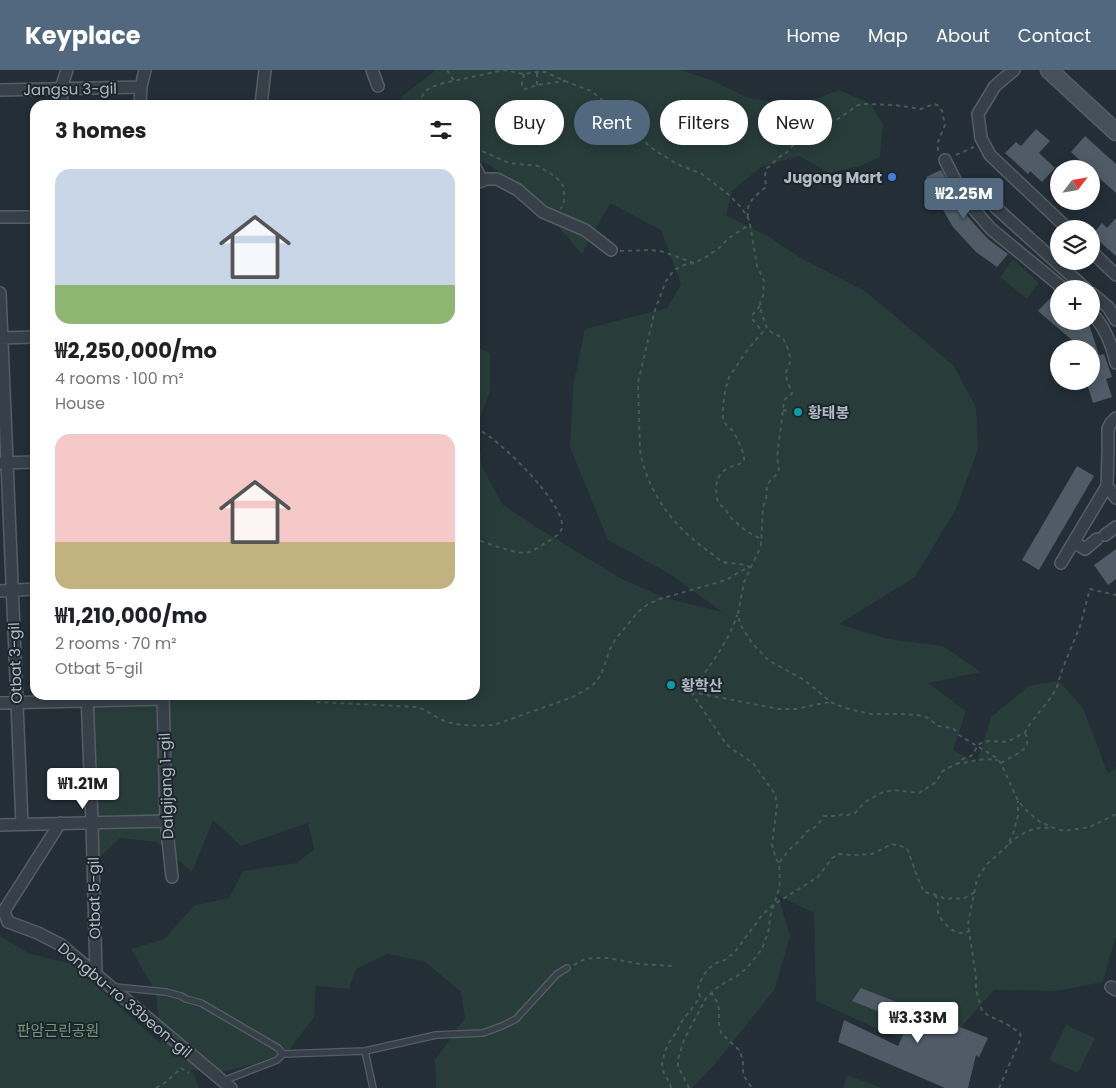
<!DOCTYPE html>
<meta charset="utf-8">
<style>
:root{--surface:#fff;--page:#f6f6f6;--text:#202124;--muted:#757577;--accent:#51687e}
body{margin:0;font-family:Poppins,"Noto Sans KR",sans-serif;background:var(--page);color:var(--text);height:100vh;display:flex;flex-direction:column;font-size:19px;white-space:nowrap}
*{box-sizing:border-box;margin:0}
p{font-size:16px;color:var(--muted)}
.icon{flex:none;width:28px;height:28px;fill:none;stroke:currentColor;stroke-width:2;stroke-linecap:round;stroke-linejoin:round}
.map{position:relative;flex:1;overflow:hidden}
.panel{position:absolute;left:30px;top:30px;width:450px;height:600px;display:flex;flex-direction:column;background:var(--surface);border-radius:15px;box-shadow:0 2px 12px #0003}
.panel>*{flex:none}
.hud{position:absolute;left:495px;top:30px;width:475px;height:45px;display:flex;gap:10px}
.needle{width:32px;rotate:59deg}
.fabs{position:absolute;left:1050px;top:90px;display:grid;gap:10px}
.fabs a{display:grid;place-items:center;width:50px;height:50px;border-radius:50%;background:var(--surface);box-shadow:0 2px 12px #0003;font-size:25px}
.price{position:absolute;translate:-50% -42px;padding:0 11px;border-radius:5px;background:#fff;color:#222;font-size:16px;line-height:32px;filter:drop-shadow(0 1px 2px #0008)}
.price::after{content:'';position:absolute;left:50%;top:30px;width:15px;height:11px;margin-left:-8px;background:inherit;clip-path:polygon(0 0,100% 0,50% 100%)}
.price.on{background:var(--accent);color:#fff}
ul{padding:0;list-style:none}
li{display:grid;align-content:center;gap:10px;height:265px;padding:0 25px}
li span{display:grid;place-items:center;height:155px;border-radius:15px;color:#555}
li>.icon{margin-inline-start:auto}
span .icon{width:90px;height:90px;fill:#fffc;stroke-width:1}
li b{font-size:21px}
h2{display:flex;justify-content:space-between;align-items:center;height:60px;padding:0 25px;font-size:21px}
.pill{padding:0 18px;border-radius:22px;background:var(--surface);box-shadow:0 2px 12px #0003;font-size:18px;line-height:45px}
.pill.on{background:var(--accent);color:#fff}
header{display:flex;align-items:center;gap:30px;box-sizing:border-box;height:70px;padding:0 25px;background:var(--accent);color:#fff}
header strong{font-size:24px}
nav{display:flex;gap:28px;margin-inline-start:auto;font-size:18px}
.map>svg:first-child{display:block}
.green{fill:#283c3a}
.building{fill:#4f5b66}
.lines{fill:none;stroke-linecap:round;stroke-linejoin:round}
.lane-casing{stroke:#555e65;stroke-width:8}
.street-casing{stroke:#555e65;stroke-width:14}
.secondary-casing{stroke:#555e65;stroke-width:19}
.path{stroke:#475959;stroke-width:2;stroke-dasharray:4 4;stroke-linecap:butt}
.lane{stroke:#374048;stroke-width:5.5}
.street{stroke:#374048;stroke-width:11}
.secondary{stroke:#45505a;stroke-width:16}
.shop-dot{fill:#3f7fe0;stroke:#1c252c;stroke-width:2}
.culture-dot{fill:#0f9aa8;stroke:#1c252c;stroke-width:2}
.labels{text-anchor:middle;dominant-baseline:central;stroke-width:4;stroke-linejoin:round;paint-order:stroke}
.street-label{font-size:15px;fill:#b2bbc4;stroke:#1c252c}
.poi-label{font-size:15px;font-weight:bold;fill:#b2bbc4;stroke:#1c252c;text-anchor:start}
.park-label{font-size:15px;fill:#729776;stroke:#1c252c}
</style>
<header>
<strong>Keyplace</strong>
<nav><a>Home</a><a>Map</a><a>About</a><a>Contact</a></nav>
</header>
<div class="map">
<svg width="1116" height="1018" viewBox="0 0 1116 1018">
<rect width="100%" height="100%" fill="#232e37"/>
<path class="green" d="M 436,0 L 681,0 L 711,10 L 748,28 L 798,36 L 839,20 L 871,34 L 883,55 L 880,87 L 860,96 L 829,103 L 799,86 L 761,97 L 732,121 L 726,145 L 769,167 L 799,187 L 865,221 L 953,295 L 976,337 L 978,379 L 956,439 L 915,507 L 839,554 L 888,569 L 943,576 L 981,602 L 928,613 L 966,641 L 953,680 L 977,693 L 991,647 L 1029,616 L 1059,611 L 1083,638 L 1108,704 L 1116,697 L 1116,866 L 1103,912 L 1056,921 L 994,920 L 936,985 L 816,931 L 814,843 L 778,825 L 790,866 L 775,919 L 715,994 L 692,1018 L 436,1018 L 435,990 L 465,948 L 461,922 L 424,891 L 387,884 L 356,899 L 349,919 L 316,916 L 314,947 L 290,979 L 258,993 L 218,1003 L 190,1000 L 194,1004 L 199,1018 L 0,1018 L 0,866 L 30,884 L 72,894 L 161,974 L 156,923 L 131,879 L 164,869 L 195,835 L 229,828 L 243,801 L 297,793 L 314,779 L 308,753 L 241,776 L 213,750 L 192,802 L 157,772 L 120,768 L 99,788 L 86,644 L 86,625 L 475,625 L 475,276 L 490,283 L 490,321 L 477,355 L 482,396 L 502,434 L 530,453 L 620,508 L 665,528 L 722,542 L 670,504 L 608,470 L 570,377 L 573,316 L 585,259 L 667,238 L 681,214 L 661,160 L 610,133 L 582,184 L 534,128 L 491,96 L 475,89 L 475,35 L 405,35 L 401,27 Z
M 1013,189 L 1039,213 L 1027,229 L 1000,207 Z
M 1066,955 L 1095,968 L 1078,1003 L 1049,990 Z
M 847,1005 L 882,1018 L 843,1018 Z"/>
<path class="building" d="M 1036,59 L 1050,71 L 1039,83 L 1055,98 L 1042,112 L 1030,101 L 1028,104 L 1005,83 L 1016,72 L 1021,76 Z
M 1085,66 L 1116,94 L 1116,123 L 1091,101 L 1091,99 L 1089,99 L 1071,82 Z
M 941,100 L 968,147 L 988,169 L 1008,184 L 997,197 L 976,182 L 953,157 L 939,133 L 926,107 Z
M 1116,148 L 1116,186 L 1092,165 L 1102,153 L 1107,158 Z
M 1056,222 L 1059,224 L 1059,251 L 1088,251 L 1099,285 L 1104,284 L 1112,307 L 1106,309 L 1112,327 L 1093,333 L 1086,311 L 1091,311 L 1091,279 L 1074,279 L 1072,270 L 1038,241 Z
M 1077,396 L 1094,406 L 1039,500 L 1022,490 Z
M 1116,479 L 1116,509 L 1108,515 L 1094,495 Z
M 861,918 L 988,968 L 979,987 L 976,985 L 968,1018 L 945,1018 L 838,972 L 844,950 L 898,976 L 908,953 L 852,931 Z"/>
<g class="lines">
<g class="lane-casing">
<path id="lane" d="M 115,917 L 166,922 L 181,926 L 186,929 L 201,933 L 278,978 L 283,984
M 365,981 L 373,1018
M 223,1011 L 277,990 L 283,984 L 365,981 L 436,965 L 483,963 L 502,956 L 516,949 L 557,904 L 567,898"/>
</g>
<g class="street-casing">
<path id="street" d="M 372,0 L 378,16
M 1014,0 L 995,16 L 978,44 L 981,68 L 990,85 L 1068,159
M 0,20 L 141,17
M 62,35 L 61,18 L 67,0
M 140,35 L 141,17 L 145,0
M 261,35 L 265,0
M 945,90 L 956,112 L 971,136 L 991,159 L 1064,219
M 475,97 L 482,111
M 475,113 L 486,109 L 497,109 L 518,120 L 543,142 L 585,160 L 611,180
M 995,137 L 1086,219
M 0,147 L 35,147
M 1091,181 L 1116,205
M 0,223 L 22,754
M 1091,223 L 1108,237 L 1116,250
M 1091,242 C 1104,256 1112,275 1116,293
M 0,268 L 35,267
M 1116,348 L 1111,353 L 1108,359 L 1108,381 L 1107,416 L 1116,428
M 0,393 L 35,392
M 1105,465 L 1116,457
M 1074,472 L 1085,479 L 1097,469
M 1061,493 L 1107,416
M 0,521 L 35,519
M 87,625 L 92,753 L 96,903
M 163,625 L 166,751 L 172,807
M 0,633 L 163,629
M 60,753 L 4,841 L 8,852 L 38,863 L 61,875 L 231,1018
M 0,755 L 166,751
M 1111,917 L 1116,920"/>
</g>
<g class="secondary-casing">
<path id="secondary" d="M 1049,0 L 1116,62"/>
</g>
<path class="path" d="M 447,0 L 454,11
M 524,4 L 522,13 L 522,18 L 526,19 L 537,15 L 565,11
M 537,15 L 537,0
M 420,35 C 422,19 430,17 444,13 L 504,0 L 524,4 L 537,2 L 545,2 L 565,11 L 591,21 L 637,57 L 647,74 L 656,81 L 677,94 L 702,104 L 729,125 L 741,137 L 748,148 L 750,154 L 757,196 L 764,211 L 763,226 L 760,232 L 761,241 L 767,259 L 771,262 L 783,268 C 786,275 791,284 790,292 C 789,296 786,300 786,304 C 786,311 791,318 792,324 L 784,330 L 783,340 L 777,387 L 779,399 L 777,404 L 770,411 L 767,415 L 766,429 L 763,437 L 761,476 L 744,512 L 738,544 L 740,554 L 752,573 L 768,590 L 804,610 L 831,632 L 845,638 L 870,644 L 902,644 L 918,645 L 928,648 L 938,656 L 953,658 L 959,665 L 995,687 L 1001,693 L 1018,731 L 1028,742 L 1040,752 L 1054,758 L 1064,761 L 1090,757 L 1116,744
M 475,78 L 509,93 L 538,96 L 550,103 L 558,109 L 563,116 L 564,122 L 564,131 L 561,139
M 956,85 L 974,77
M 748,147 C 748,144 747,141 748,138 C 750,129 760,122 766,117 L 765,105 L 767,98 C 773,95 777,86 784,85 L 807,60 L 818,58 L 827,52 L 838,49 L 858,35 L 865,34 L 895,35 L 921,39 L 934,34 L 939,36 L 942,41 L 945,55 L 938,72 L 938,83
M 620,181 L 652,180 L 664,182 L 694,193 L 706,187 L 719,178 L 729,168 L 750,154
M 694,193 L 684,195 L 674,200 L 666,211 L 655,240 L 638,313 L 640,380 C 647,422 674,457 708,481 C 713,484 718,490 724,492 C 728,494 734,493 739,494 C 743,494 747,496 750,497
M 760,236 L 753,244 L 752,249 L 763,262 L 748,279 L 729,307 L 725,321 L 723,338 L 723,350 L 727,356 L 732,360 L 737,368 L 744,385 L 744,391 C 739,395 734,395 729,398 C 714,404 715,420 718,433 L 725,439 L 732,449 L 746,461 L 759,468 L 761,472
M 783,340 L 789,341
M 475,358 C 497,366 564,433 562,456 C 562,464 553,468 547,472 C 540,476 532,483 523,483 C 509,482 488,473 475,469
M 691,622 L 726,674 L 732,679 L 753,693 L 775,724 L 777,735 L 772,775 L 776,789 L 779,793
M 691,622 L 779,639 L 796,639 L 819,634 L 831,632
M 691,622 C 707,599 729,572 737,545
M 302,625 L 317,632 L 417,637 C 427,640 433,646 442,650 C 454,656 480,656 494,655 L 573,627 L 592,616 L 601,605 L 610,579 L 615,570 L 638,542 L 648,534 L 660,529 L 726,510 L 743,500 L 751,497
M 1001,693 C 1008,688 1025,682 1027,674 C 1028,671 1026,666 1025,662
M 956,694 L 985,689 L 998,690
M 1009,774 C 1021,763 1034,756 1051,758
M 935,825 L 938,830 C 938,835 937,838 938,842 C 940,850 952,863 961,863 C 964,863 966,862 969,861
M 574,895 L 585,889 L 594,888 L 609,888 L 639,894 L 673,896
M 711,922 L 717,932 L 719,939 L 719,954 L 721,963 L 740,981 L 743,992 L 743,1005 L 752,1018
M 156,1018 L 166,1012 L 181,998 L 189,1003
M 671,1018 L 670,1013 L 664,1004 L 662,994 L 665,981 L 670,971 L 677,961 L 682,951 L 693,937 L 700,927 L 698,917 L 703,906 L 708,899 L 716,893 L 725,890 L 734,883 L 763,844 L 773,835 L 818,807 L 832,788 L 839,784 L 852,785 L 872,784 L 892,774 L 907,778 L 919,811 L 924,822 L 933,824 L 946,829 L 953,828 L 963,829 L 975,822
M 689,1018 L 678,996 L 678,989 L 684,970 L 706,928 L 719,916 L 737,906 L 747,898 L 762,879 L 769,859 L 770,847 L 779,819 L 780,811 L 779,793 L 788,781 L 800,770 L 806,762 L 817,756 L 824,746 L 837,746 L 843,744 L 848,745 L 855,743 L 865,732 L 881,723 L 893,720 L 919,723 L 936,712 L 942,702 L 945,699 L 955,695 L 963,689 L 971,686 L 974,683 L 977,676 L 981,673 L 989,671 L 1004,672 L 1011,670 L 1025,662 L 1030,654 L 1052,626 L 1057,617 L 1062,600 L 1080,556 L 1090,519 L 1116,525
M 999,1018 L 1021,968 L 1020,963 L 1005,953 L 989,946 L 982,941 L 976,920 L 976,907 L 968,854 L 977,809 L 986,795 L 1006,777 L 1010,770 L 1014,761 L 1018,745 L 1018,731"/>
<use href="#lane" class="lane"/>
<use href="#street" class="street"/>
<use href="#secondary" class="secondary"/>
</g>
<circle class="shop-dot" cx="892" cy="107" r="5"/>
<g class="culture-dot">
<circle cx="798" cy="342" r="5"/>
<circle cx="671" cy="615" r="5"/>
</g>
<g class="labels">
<g class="street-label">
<text transform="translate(70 19) rotate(-1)">Jangsu 3-gil</text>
<text transform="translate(15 593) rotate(-92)">Otbat 3-gil</text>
<text transform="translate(166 716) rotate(-92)">Dalgijang 1-gil</text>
<text transform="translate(94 828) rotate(-91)">Otbat 5-gil</text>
<text transform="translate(125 930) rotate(40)">Dongbu-ro 33beon-gil</text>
</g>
<g class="poi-label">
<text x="882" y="107" text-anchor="end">Jugong Mart</text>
<text x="808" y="342">황태봉</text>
<text x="681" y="615">황학산</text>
</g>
<g class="park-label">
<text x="58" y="960">판암근린공원</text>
</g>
</g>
</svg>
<div class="fabs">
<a><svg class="needle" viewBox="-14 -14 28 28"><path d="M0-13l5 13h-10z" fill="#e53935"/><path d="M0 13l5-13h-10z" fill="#757577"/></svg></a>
<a><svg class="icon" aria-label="layers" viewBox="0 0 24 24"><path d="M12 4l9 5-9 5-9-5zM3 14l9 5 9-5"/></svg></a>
<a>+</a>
<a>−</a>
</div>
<b class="price on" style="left:964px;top:150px">₩2.25M</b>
<b class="price" style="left:83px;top:740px">₩1.21M</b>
<b class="price" style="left:918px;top:974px">₩3.33M</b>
<div class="hud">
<a class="pill">Buy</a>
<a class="pill on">Rent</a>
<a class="pill">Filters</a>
<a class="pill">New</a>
</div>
<section class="panel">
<h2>3 homes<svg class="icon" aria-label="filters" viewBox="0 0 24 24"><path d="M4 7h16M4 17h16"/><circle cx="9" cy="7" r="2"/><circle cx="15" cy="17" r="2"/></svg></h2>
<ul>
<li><span style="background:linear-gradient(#c9d6e8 75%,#8fb573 0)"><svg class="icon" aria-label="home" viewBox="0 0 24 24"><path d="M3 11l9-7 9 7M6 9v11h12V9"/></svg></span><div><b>₩2,250,000/mo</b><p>4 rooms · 100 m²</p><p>House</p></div></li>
<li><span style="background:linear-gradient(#f6c9c9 70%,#c2b280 0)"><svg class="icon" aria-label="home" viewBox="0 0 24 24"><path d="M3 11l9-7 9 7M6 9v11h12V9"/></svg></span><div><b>₩1,210,000/mo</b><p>2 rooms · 70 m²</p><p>Otbat 5-gil</p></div></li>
</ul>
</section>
</div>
